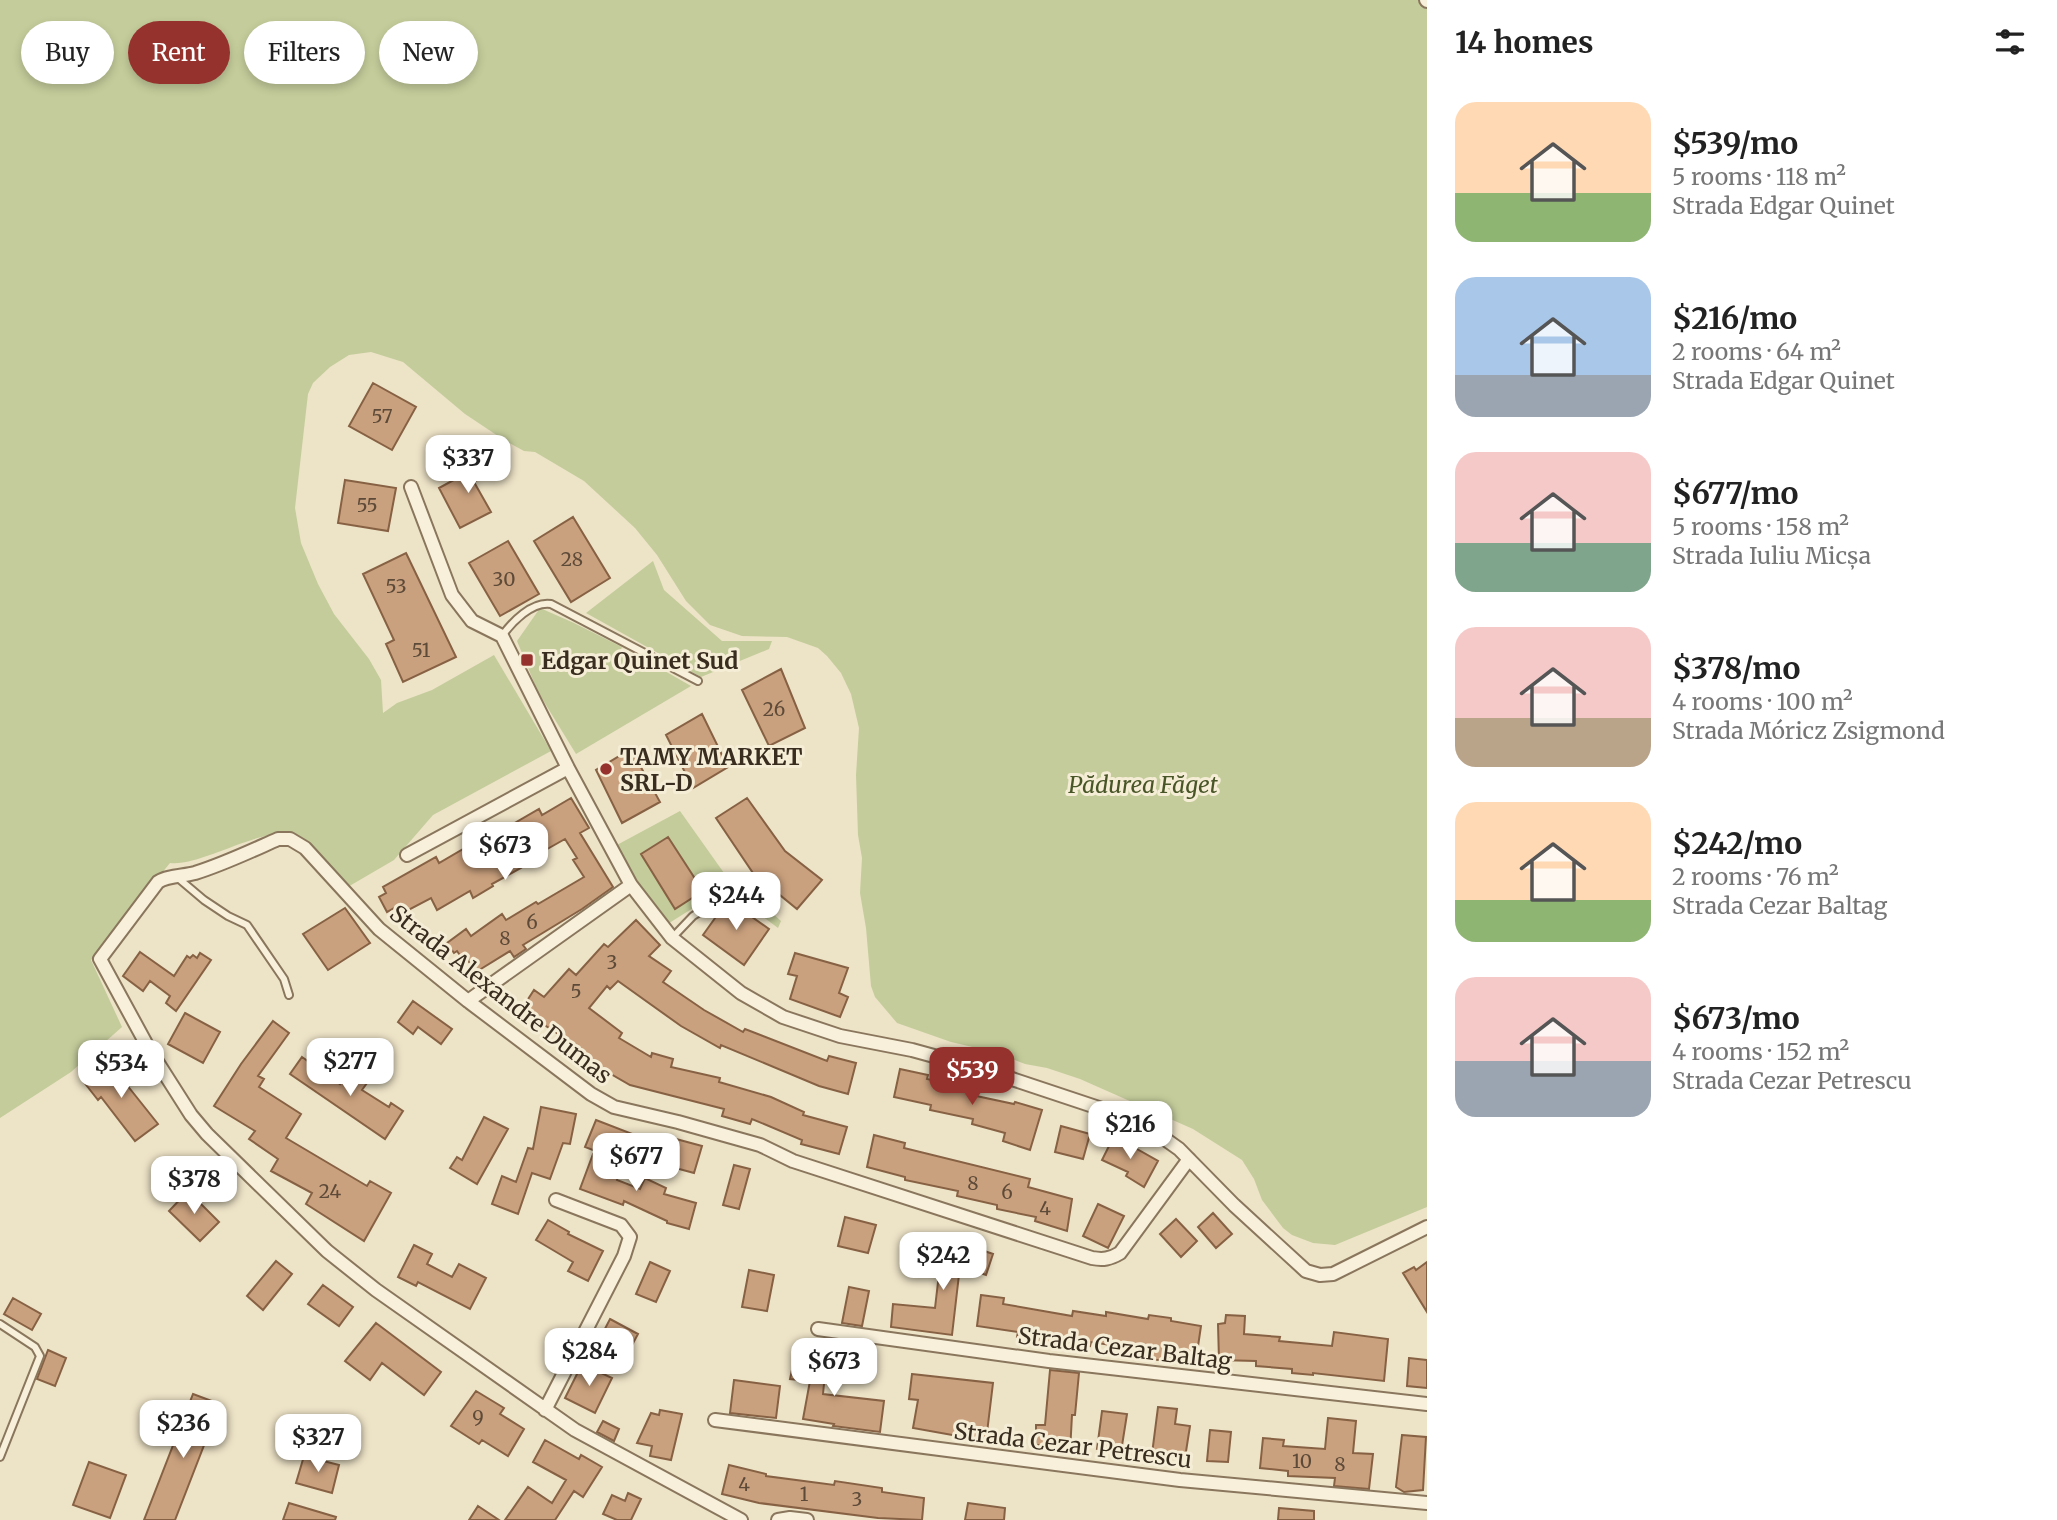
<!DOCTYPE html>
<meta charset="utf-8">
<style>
:root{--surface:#fff;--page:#f6f6f6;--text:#222;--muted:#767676;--accent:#96322e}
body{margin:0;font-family:Merriweather,serif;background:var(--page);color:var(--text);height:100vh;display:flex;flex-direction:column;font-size:26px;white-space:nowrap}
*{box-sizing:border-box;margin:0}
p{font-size:23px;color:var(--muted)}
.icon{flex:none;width:38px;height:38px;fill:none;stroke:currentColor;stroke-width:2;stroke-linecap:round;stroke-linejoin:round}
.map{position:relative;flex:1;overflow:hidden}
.sheet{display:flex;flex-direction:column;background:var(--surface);width:630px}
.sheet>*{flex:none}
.banner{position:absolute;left:21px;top:21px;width:665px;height:63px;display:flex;gap:14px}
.price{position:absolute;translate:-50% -60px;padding:0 16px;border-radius:14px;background:#fff;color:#222;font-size:23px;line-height:46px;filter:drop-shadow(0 2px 4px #0008)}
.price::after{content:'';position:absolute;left:50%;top:42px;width:21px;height:16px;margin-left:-10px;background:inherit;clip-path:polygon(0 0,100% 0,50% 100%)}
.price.current{background:var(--accent);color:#fff}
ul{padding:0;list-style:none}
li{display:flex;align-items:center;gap:21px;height:175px;padding:0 28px}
li span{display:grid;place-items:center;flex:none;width:196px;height:140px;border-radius:21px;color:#555}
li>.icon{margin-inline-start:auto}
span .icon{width:84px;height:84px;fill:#fffc;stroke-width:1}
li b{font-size:30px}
h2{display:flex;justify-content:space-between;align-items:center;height:84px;padding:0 28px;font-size:30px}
.chip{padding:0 24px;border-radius:32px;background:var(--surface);box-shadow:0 4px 10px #0003;font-size:24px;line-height:63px}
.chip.current{background:var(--accent);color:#fff}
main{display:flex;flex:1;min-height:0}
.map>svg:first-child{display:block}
.green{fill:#c4cc9b}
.building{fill:#caa17e;stroke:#876143;stroke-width:2}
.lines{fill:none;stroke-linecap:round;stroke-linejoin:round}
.service-casing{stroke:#89765d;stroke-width:10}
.minor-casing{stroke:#89765d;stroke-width:16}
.service{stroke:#f8f0da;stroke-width:6}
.minor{stroke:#f8f0da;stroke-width:12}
.poi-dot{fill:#96322e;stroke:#f5edd6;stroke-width:2.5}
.labels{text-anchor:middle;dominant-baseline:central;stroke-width:6;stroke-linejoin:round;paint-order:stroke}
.number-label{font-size:19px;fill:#5d4a38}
.poi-label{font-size:23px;font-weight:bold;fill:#392d20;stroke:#f5edd6;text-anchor:start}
.park-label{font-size:23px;font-style:italic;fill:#485527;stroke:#f5edd6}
.street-label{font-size:23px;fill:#392d20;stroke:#f5edd6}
</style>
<main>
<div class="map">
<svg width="1427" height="1520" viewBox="0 0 1427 1520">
<rect width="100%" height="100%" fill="#ede3c7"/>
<path class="green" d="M 0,0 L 1427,0 L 1427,1207 L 1335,1245 L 1313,1243 L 1292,1235 L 1283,1228 L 1262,1200 L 1254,1179 L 1242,1160 L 1193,1129 L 1080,1079 L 1047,1068 L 1025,1064 L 994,1052 L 951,1042 L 897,1023 L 875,997 L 871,986 L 866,928 L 860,893 L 862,858 L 858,835 L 856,775 L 859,728 L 851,694 L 841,673 L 827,656 L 818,648 L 787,637 L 742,636 L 710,625 L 686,601 L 657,555 L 635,528 L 584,481 L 535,452 L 524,451 L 504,440 L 465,414 L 403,362 L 371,352 L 349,355 L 330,367 L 313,383 L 308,394 L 295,508 L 301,543 L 318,584 L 334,614 L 369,659 L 381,680 L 383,713 L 397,703 L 432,690 L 494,655 L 551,751 L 433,815 L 394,860 L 346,888 C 329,872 314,852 295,838 C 272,820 203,867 170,863 L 91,960 L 122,1027 L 71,1072 L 0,1118 Z
M 653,561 L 664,590 L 722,641 L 772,641 L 769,649 L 701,677 L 586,613 Z
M 540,608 L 574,623 L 622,647 L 619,654 L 631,660 L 635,654 L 691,686 L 576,754 L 538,692 L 517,641 Z
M 680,811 L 724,873 L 743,887 L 781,921 L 778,928 L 725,888 L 666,925 L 615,846 Z"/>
<path class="building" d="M 373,383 L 416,407 L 392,450 L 349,426 Z
M 492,459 L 497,468 L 474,482 L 491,512 L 460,528 L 439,488 Z
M 345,480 L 396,488 L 388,531 L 338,523 Z
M 573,517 L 610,578 L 571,602 L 534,541 Z
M 508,541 L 539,594 L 500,616 L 469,563 Z
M 406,553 L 456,657 L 403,682 L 386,644 L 394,640 L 363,574 Z
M 781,669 L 805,728 L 769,746 L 742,690 Z
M 702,714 L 728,767 L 693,788 L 666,735 Z
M 631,749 L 660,802 L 622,823 L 596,770 Z
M 571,798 L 589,828 L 580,833 L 613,887 L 582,909 L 523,945 L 526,949 L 514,957 L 510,951 L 476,972 L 467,959 L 464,961 L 457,951 L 454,953 L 447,943 L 466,929 L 471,936 L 502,914 L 506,920 L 536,902 L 538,904 L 584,877 L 573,860 L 577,858 L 565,839 L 519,865 L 521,868 L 492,884 L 493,886 L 473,898 L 470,891 L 437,910 L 431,898 L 399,915 L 394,908 L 387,912 L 379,897 L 386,893 L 383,887 L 436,857 L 439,863 L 499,828 L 501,831 L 539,809 L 542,815 Z
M 747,798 L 785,851 L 822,880 L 797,909 L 753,873 L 716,818 Z
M 668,837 L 703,891 L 675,909 L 641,854 Z
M 728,900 L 769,929 L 744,965 L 703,935 Z
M 345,908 L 370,943 L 328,970 L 303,934 Z
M 636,920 L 660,945 L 649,956 L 671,971 L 663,982 L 704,1010 L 743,1032 L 745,1029 L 827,1061 L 829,1056 L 856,1063 L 848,1094 L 819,1086 L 721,1045 L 720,1048 L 681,1026 L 618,981 L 610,989 L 607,986 L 589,1008 L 622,1033 L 619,1038 L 651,1057 L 652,1053 L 673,1059 L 671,1067 L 720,1078 L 719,1082 L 771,1097 L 804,1112 L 803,1115 L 847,1127 L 839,1154 L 801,1144 L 802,1140 L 752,1119 L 750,1124 L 722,1116 L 724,1109 L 630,1085 L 597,1066 L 575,1049 L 577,1046 L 521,1010 L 534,990 L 544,997 L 569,969 L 576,975 L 604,944 L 608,947 Z
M 140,952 L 174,976 L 187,956 L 190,958 L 193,955 L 197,958 L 200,953 L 211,960 L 176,1011 L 166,1003 L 170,996 L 150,981 L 143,991 L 123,976 Z
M 795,953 L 848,968 L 839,993 L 848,997 L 840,1017 L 790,999 L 797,976 L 788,974 Z
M 413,1001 L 452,1029 L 441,1044 L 418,1027 L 413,1034 L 398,1022 Z
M 185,1013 L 220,1032 L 203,1063 L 168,1044 Z
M 273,1021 L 289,1033 L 258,1076 L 264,1079 L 259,1087 L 301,1114 L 286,1138 L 367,1186 L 370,1181 L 391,1193 L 364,1241 L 306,1204 L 312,1193 L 271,1171 L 278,1159 L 249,1139 L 255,1131 L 214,1106 L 241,1064 Z
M 302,1057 L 340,1084 L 349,1071 L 367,1083 L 362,1090 L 389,1107 L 391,1103 L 403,1111 L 385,1139 L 290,1074 Z
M 107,1060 L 158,1124 L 135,1141 L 101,1097 L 98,1100 L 83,1081 Z
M 900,1069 L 928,1075 L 927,1079 L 969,1088 L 967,1094 L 1014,1104 L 1015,1102 L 1042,1110 L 1030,1150 L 1003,1141 L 1005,1133 L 972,1124 L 973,1119 L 930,1110 L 931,1105 L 894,1097 Z
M 541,1107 L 576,1114 L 570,1144 L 563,1143 L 550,1179 L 532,1173 L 518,1214 L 492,1204 L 502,1176 L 516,1182 L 528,1148 L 533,1149 Z
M 484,1117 L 508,1129 L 477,1184 L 450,1168 L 457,1157 L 462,1160 Z
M 596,1120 L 635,1135 L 627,1154 L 605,1148 L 603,1154 L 585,1147 Z
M 1061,1126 L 1090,1134 L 1083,1159 L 1055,1152 Z
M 874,1135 L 905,1143 L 904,1148 L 1030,1179 L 1028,1187 L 1072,1199 L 1067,1231 L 1035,1221 L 1036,1217 L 997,1209 L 997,1205 L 957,1196 L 958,1191 L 905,1180 L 905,1177 L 867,1167 Z
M 665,1136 L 702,1146 L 694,1173 L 657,1163 Z
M 1114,1136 L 1158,1161 L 1144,1187 L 1126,1176 L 1128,1172 L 1102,1160 Z
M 593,1154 L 622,1167 L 617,1180 L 640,1189 L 645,1178 L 666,1188 L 664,1194 L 696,1203 L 689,1229 L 667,1223 L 667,1221 L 624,1201 L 623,1205 L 580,1189 Z
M 734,1165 L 750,1169 L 739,1209 L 723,1205 Z
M 188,1191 L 219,1222 L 200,1241 L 169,1211 Z
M 1098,1204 L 1124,1216 L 1108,1248 L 1083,1236 Z
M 1213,1213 L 1232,1234 L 1216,1248 L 1198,1227 Z
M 845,1217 L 876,1225 L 868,1253 L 838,1246 Z
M 1176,1219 L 1197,1241 L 1181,1257 L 1160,1234 Z
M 548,1220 L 569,1232 L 568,1234 L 603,1251 L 588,1281 L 568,1271 L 573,1262 L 536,1240 Z
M 949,1239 L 993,1254 L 986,1275 L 960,1266 L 952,1335 L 891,1327 L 893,1304 L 935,1308 L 940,1265 Z
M 414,1245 L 432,1254 L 427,1264 L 452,1277 L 459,1264 L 486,1278 L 470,1309 L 418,1282 L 416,1286 L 398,1277 Z
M 276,1261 L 292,1274 L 263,1310 L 247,1296 Z
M 650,1262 L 670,1271 L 656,1302 L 636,1294 Z
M 1427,1262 L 1427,1312 L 1403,1273 L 1414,1267 L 1416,1270 Z
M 749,1270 L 774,1275 L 767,1311 L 742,1307 Z
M 323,1285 L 353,1307 L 339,1326 L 308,1304 Z
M 849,1287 L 869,1291 L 862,1326 L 842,1323 Z
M 981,1295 L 1004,1298 L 1003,1304 L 1072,1316 L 1073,1311 L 1106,1316 L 1106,1312 L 1148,1319 L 1149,1315 L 1171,1318 L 1171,1321 L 1201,1326 L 1196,1360 L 1166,1356 L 1165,1361 L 1143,1358 L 1144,1350 L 1091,1342 L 1090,1346 L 1065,1342 L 1065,1347 L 1043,1343 L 1017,1337 L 1018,1332 L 977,1326 Z
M 13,1298 L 41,1314 L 32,1330 L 4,1314 Z
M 1226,1315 L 1245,1316 L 1244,1334 L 1280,1337 L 1279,1341 L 1332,1346 L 1334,1332 L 1388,1339 L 1384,1381 L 1313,1373 L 1313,1375 L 1292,1373 L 1292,1369 L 1256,1366 L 1256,1361 L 1219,1360 L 1218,1324 L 1225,1323 Z
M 610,1319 L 638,1334 L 624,1360 L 597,1344 Z
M 376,1323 L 441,1372 L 424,1395 L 382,1363 L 370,1380 L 345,1361 Z
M 48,1350 L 66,1358 L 55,1386 L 37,1379 Z
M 799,1350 L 827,1354 L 823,1394 L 884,1401 L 880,1432 L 833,1426 L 834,1424 L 803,1419 L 810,1381 L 790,1379 L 793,1365 L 796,1365 Z
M 1409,1358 L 1427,1360 L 1427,1388 L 1407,1386 Z
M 582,1364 L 612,1378 L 595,1413 L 565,1398 Z
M 1050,1370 L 1079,1373 L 1075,1415 L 1072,1415 L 1070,1452 L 1048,1451 L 1047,1445 L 1036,1445 L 1036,1425 L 1045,1425 Z
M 912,1374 L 993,1383 L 986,1441 L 913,1428 L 918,1400 L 909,1399 Z
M 734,1380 L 780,1386 L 776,1418 L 730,1413 Z
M 476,1391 L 504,1408 L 500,1414 L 524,1429 L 508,1456 L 482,1440 L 479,1444 L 451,1426 Z
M 193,1394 L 220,1404 L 175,1520 L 144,1520 Z
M 1158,1407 L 1177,1409 L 1175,1424 L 1190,1426 L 1185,1458 L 1152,1454 Z
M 660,1410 L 682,1414 L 671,1460 L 650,1456 L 652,1446 L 637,1443 L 651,1413 L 659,1415 Z
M 1102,1411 L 1127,1414 L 1121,1452 L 1097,1449 Z
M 1328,1418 L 1356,1421 L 1353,1453 L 1373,1454 L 1369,1489 L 1334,1486 L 1335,1478 L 1288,1476 L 1288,1471 L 1260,1468 L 1263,1438 L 1284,1440 L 1283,1446 L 1325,1449 Z
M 603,1421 L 619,1429 L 614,1441 L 597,1432 Z
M 1210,1430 L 1231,1432 L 1228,1462 L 1207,1461 Z
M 1402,1435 L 1426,1437 L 1423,1490 L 1404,1492 L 1396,1487 Z
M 545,1440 L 579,1459 L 581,1455 L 602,1467 L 583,1497 L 574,1491 L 555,1520 L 505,1520 L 528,1487 L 552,1503 L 566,1480 L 533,1462 Z
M 304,1456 L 339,1465 L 332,1493 L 296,1483 Z
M 89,1462 L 126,1475 L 110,1518 L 73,1505 Z
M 729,1465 L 766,1474 L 766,1476 L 834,1485 L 835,1481 L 882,1488 L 882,1492 L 924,1498 L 922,1520 L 878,1518 L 759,1503 L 722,1494 Z
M 628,1493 L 641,1499 L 631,1520 L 617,1520 L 603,1514 L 612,1495 L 625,1501 Z
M 289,1503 L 336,1517 L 335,1520 L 283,1520 Z
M 968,1503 L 1005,1508 L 1004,1520 L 965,1520 Z
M 478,1506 L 499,1520 L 469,1520 Z
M 1279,1508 L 1314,1511 L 1314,1520 L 1278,1520 Z"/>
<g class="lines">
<g class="service-casing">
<path id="service" d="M 502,636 C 512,622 532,601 551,604 L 698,681
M 178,878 L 204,900 L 228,916 L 247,925 L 284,979 L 289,995
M 672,938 L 693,916 L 711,905
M 0,1324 L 35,1347 L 40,1356 L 0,1457"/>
</g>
<g class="minor-casing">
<path id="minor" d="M 1426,0 L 1427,1
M 411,487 L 452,595 L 472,621 L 502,636 L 568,768 L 631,885 L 672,938 L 741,993 L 783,1017 L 840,1036 L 912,1050 L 985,1070 L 1126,1117 L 1148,1127 L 1179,1149 L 1234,1205 L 1306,1271 L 1320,1275 L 1333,1274 L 1427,1227
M 407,855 L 568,768
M 468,1001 L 631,885
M 818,1329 L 1049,1361 L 1427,1404
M 545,1410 L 624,1256 L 630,1237 L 621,1225 L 556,1200
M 715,1420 L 1180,1480 L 1427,1503
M 741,1520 L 575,1430 L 376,1290 L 327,1251 L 207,1134 L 191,1115 L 149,1049 L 100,959 L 158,882 C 166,876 184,876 195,873 C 224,864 251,851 278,839 L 290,839 L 305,848 L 379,929 L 468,1001 L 591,1094 L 614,1107 L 678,1122 L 760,1145 L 793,1161 L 1092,1258 C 1103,1260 1110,1259 1120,1253 L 1189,1159
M 778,1520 L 790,1518 L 807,1520"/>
</g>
<use href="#service" class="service"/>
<use href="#minor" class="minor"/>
</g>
<g class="poi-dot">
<rect x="520" y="653" width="14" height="14" rx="3.5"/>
<circle cx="606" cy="769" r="7"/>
</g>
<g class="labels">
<g class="number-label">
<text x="382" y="416">57</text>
<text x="367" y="505">55</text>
<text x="572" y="559">28</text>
<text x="504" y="579">30</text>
<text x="396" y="586">53</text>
<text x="421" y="650">51</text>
<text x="774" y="709">26</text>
<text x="532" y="922">6</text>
<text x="505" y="938">8</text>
<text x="612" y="962">3</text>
<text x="576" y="991">5</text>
<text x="973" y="1183">8</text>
<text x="330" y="1191">24</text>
<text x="1007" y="1192">6</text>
<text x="1045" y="1208">4</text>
<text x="478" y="1417">9</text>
<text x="1302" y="1461">10</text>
<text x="1340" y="1464">8</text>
<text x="744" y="1484">4</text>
<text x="804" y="1494">1</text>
<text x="857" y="1499">3</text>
</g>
<g class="poi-label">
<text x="541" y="660">Edgar Quinet Sud</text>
<text x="620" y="756">TAMY MARKET<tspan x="620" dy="26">SRL-D</tspan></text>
</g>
<g class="park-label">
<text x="1143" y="784">Pădurea Făget</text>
</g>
<g class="street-label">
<text transform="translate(501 994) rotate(38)">Strada Alexandre Dumas</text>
<text transform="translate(1125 1348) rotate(7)">Strada Cezar Baltag</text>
<text transform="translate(1073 1445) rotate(7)">Strada Cezar Petrescu</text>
</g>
</g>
</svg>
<b class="price" style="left:468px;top:495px">$337</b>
<b class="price" style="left:505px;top:882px">$673</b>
<b class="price" style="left:736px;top:932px">$244</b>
<b class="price" style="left:350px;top:1098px">$277</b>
<b class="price" style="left:121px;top:1100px">$534</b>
<b class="price current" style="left:972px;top:1107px">$539</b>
<b class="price" style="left:1130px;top:1161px">$216</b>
<b class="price" style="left:636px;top:1193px">$677</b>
<b class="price" style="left:194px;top:1216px">$378</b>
<b class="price" style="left:943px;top:1292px">$242</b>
<b class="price" style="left:589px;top:1388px">$284</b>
<b class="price" style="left:834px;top:1398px">$673</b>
<b class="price" style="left:183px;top:1460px">$236</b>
<b class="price" style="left:318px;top:1474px">$327</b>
<div class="banner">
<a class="chip">Buy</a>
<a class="chip current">Rent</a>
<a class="chip">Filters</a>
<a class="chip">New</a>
</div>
</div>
<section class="sheet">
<h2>14 homes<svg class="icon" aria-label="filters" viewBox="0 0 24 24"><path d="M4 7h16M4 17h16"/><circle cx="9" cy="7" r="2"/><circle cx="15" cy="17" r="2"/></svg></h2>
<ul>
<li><span style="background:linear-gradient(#ffd9b3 65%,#8fb573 0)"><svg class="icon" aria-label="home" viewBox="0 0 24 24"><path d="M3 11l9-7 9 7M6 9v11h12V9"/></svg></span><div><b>$539/mo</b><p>5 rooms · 118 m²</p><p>Strada Edgar Quinet</p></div></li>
<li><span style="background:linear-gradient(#a9c7e8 70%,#9aa5b1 0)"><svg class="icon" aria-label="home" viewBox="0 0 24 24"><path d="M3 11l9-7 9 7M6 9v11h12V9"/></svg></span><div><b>$216/mo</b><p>2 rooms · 64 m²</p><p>Strada Edgar Quinet</p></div></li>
<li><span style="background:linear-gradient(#f6c9c9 65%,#7fa58c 0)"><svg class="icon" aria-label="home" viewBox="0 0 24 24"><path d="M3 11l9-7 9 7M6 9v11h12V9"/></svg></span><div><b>$677/mo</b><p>5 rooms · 158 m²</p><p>Strada Iuliu Micșa</p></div></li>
<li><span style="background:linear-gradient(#f6c9c9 65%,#b9a48a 0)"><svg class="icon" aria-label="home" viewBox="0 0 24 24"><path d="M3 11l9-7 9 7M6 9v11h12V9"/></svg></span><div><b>$378/mo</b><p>4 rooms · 100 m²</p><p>Strada Móricz Zsigmond</p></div></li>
<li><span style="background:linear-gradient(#ffd9b3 70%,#8fb573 0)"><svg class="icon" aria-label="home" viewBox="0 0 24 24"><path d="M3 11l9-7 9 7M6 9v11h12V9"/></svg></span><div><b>$242/mo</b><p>2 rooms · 76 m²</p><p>Strada Cezar Baltag</p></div></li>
<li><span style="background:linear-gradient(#f6c9c9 60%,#9aa5b1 0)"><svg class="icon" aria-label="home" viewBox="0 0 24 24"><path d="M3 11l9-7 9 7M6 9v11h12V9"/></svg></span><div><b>$673/mo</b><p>4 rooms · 152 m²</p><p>Strada Cezar Petrescu</p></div></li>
</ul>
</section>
</main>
